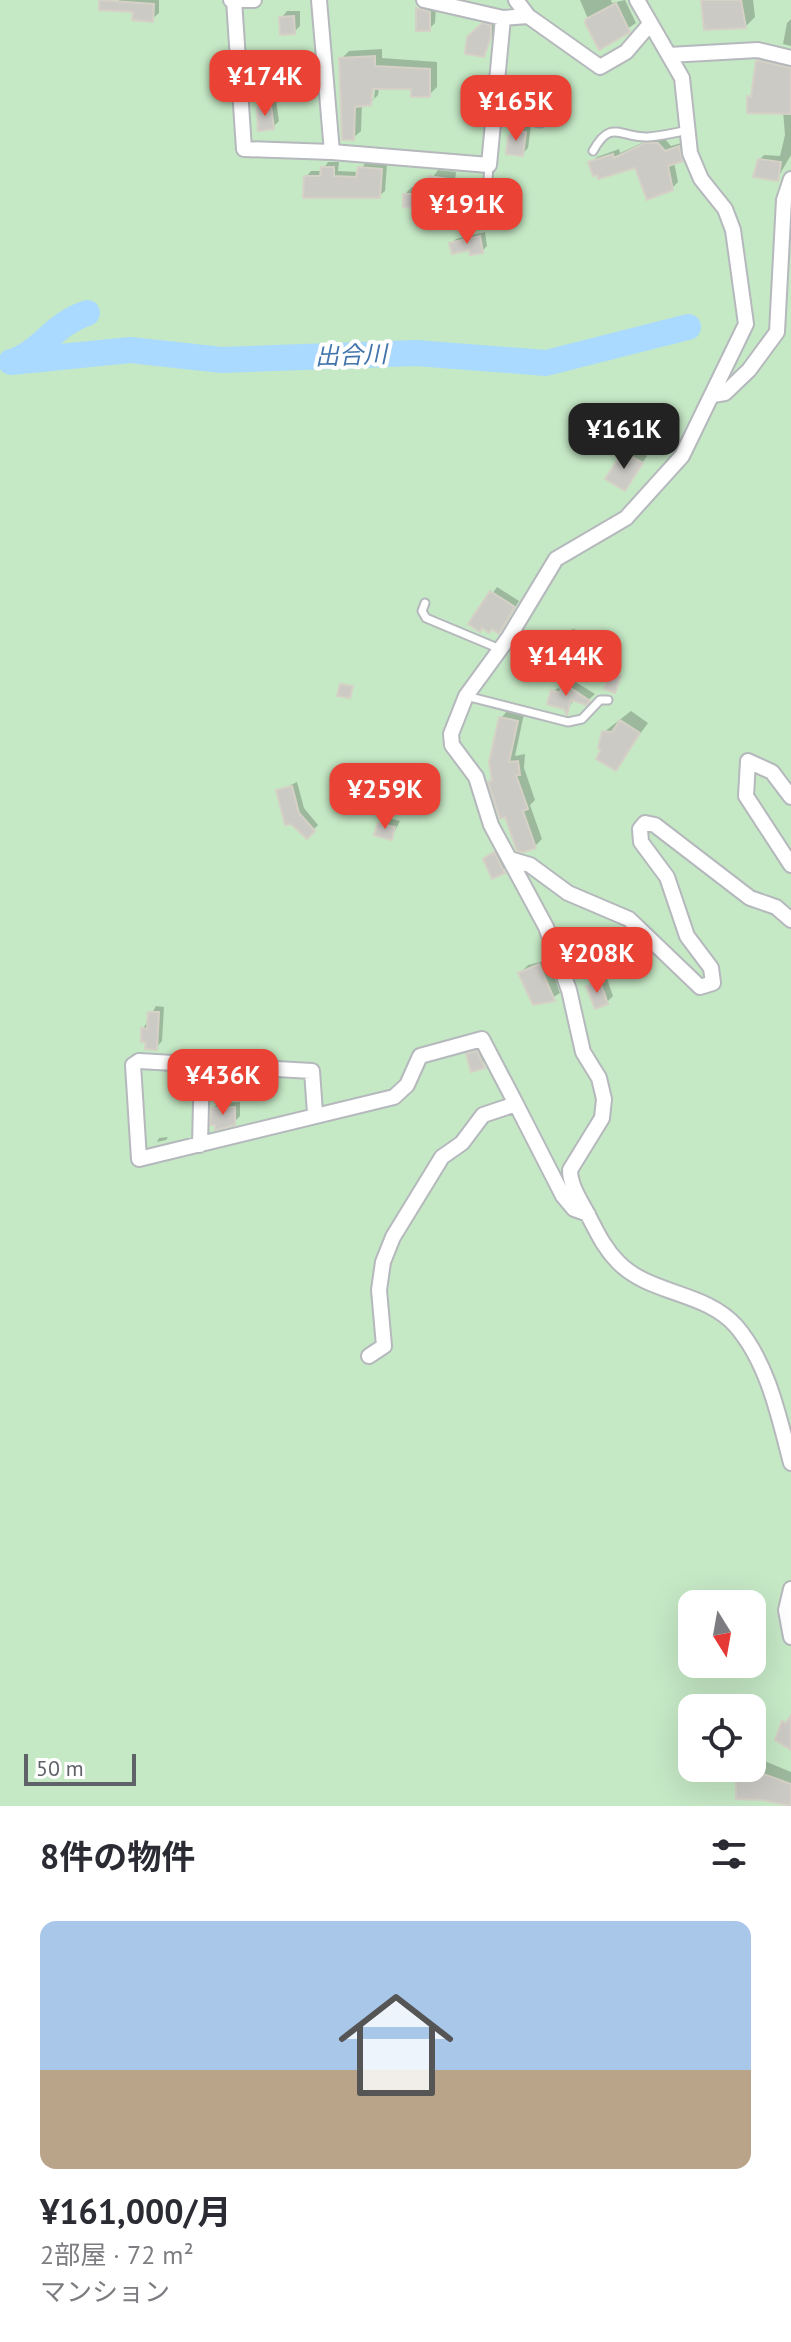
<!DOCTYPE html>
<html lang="ja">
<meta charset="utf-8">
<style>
:root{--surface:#fff;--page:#f7f7f7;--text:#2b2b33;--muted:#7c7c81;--line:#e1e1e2;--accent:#ea4335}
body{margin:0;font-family:"PT Sans","Noto Sans JP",sans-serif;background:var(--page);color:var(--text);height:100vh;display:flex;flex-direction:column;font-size:30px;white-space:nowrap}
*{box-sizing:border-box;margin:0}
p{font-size:26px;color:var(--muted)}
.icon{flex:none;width:44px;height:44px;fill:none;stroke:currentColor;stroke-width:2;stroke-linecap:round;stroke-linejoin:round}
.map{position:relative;height:1806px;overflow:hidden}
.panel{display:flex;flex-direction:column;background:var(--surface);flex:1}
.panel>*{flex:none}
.needle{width:52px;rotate:169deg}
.buttons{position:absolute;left:678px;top:1590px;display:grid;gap:16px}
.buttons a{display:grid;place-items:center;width:88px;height:88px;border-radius:16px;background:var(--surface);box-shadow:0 8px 32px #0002;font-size:40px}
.scale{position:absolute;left:24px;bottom:20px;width:112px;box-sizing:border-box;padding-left:8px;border:4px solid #5f6368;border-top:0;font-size:22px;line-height:28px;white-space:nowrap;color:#5f6368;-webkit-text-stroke:6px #fff;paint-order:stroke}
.price{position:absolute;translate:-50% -68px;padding:0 18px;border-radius:16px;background:var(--accent);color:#fff;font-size:26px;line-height:52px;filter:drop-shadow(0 2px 4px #0008)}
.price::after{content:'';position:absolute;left:50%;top:48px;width:24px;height:18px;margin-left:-12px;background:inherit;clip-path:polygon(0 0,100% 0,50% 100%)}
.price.active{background:#222;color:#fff}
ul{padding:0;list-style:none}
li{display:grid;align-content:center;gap:16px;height:424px;padding:0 40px}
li+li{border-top:2px solid var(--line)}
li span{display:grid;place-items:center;height:248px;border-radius:16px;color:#555}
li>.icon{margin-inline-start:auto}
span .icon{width:144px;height:144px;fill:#fffc;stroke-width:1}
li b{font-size:34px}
h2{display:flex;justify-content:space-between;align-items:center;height:96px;padding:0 40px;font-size:34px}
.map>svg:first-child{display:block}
.green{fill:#c5e8c5;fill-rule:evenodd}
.shadow{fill:#0003;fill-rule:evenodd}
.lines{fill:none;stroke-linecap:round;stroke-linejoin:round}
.river{stroke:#aadaff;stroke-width:26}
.building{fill:#cccac5;stroke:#d6d1c6;stroke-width:2}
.lane-casing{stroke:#b5b8bc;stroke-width:11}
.street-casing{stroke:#b5b8bc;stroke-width:18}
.lane{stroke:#fff;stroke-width:7}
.street{stroke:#fff;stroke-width:14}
.labels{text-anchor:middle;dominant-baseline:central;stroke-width:8;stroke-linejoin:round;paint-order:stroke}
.water-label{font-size:24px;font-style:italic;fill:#4174aa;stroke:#fff}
</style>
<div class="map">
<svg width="791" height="1806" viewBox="0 0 791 1806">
<rect width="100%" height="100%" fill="#f1efe8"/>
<path class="green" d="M 0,0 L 791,0 L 791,1806 L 0,1806 ZM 692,1604 L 752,1604 L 752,1664 L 692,1664 ZM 692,1708 L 752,1708 L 752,1768 L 692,1768 Z"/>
<path class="shadow" d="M 119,0 L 159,0 L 159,13 L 152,19 L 135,10 L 119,9 Z
M 580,0 L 611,0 L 612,3 L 625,0 L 636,23 L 600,47 Z
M 703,0 L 753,0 L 755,17 L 745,27 L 719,29 Z
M 424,3 L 436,6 L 435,23 L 429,29 L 418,9 Z
M 287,11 L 300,11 L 300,26 L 294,32 L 281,18 Z
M 489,19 L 495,21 L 496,30 L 483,54 L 469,37 Z
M 791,19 L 791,46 L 783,44 L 787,23 Z
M 382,49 L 382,58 L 437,62 L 437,87 L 429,95 L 413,87 L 379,87 L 378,95 L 370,103 L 362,104 L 361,131 L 353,138 L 341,59 L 349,51 ZM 372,79 L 376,80 L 374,99 L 370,99 Z
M 764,55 L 791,61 L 791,155 L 777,179 L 758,161 L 764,155 L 780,156 L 785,135 L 783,111 L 749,97 L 754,93 L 758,61 Z
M 276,100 L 279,121 L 273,127 L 259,108 L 265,102 Z
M 531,126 L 528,148 L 522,154 L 512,134 L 519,128 Z
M 653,138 L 664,138 L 671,146 L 685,142 L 687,154 L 674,162 L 678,182 L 672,188 L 636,165 L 591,162 L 597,157 L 619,149 L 620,153 Z
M 328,162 L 339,162 L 338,171 L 359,172 L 366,162 L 387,164 L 385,191 L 379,196 L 306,177 L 311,171 L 322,171 Z
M 438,170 L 456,172 L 455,181 L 487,184 L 486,198 L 494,208 L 495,198 L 502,191 L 509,191 L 511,215 L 504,223 L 425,207 L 405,194 L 412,187 L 425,188 Z
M 485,232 L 487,246 L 482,251 L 451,244 L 456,239 Z
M 631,446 L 647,456 L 625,489 L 624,452 Z
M 497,587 L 519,601 L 504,626 L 498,632 L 471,624 Z
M 575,629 L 577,641 L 586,639 L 590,663 L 580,679 L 566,676 L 595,694 L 586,702 L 574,699 L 567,711 L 553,691 L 562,686 L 571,660 L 557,663 L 549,639 L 555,633 Z
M 508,710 L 524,714 L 515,756 L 525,754 L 524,768 L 535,800 L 530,805 L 542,839 L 535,846 L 506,815 L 490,782 L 494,779 L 501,718 Z
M 631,711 L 648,723 L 615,769 L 604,749 L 604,732 Z
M 297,782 L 304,808 L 318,825 L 307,836 L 278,791 Z
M 386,817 L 400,821 L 391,838 L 380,824 Z
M 501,848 L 510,865 L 493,876 L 492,853 Z
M 548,960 L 560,993 L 546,1002 L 534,1003 L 522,971 L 528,965 Z
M 606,976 L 613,996 L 607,1002 L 588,987 Z
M 156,1006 L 164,1007 L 162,1041 L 156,1048 L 143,1029 Z
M 483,1046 L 490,1058 L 472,1069 L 468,1054 Z
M 240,1102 L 240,1116 L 234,1122 L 213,1108 L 219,1103 Z
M 168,1137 L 166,1140 L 157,1142 L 159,1138 Z
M 752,1756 L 791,1772 L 791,1806 L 764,1798 L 738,1768 L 752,1768 Z"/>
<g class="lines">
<path class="river" d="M 15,361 C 43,350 54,324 87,313
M 11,362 L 130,350 L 222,360 L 416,353 L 546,363 L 688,327"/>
</g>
<path class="building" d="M 99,0 L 154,4 L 153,22 L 132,20 L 133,12 L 99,10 Z
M 701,0 L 741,0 L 746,28 L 704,30 Z
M 616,3 L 630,32 L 599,50 L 585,23 L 586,19 Z
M 416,8 L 430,12 L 430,31 L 416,31 Z
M 294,16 L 295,34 L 280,35 L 279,17 Z
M 482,23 L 491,25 L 491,37 L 484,57 L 465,54 L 467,37 Z
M 375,56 L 375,66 L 430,69 L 430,97 L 411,97 L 411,89 L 373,89 L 371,105 L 355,107 L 354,140 L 342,140 L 339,58 Z
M 756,60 L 791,68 L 791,114 L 747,113 L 747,96 L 751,97 Z
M 271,105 L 274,129 L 258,131 L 257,107 Z
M 514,130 L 526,132 L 523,156 L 506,154 L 508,137 Z
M 645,143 L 658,143 L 665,151 L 679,146 L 683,161 L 668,166 L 673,190 L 647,200 L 635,168 L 598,179 L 597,175 L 593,176 L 588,162 L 613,154 L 614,158 Z
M 758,159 L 781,162 L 778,181 L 753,177 Z
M 321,167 L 334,167 L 334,176 L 356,177 L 358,167 L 382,169 L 380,198 L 303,198 L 304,176 L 320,176 Z
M 429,176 L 449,179 L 448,187 L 481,190 L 480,206 L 485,212 L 492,209 L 493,197 L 502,198 L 505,225 L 491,227 L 427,220 L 424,209 L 403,207 L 403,194 L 419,194 Z
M 480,236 L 483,253 L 470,255 L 469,250 L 452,254 L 449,243 Z
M 623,451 L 643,463 L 625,491 L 605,479 Z
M 490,591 L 515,607 L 499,634 L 492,629 L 489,633 L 482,628 L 480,632 L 468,624 Z
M 569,634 L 571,646 L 580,644 L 584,670 L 581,681 L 565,675 L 568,663 L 556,665 L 554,654 L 550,655 L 546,639 Z
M 610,672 L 621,676 L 615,693 L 604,689 Z
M 559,680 L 590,701 L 587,705 L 571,700 L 567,715 L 564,709 L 547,704 L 551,690 L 561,693 Z
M 340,684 L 353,686 L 350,698 L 337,696 Z
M 499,717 L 518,721 L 509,762 L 518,761 L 520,775 L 516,775 L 528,809 L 523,811 L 536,848 L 524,852 L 517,851 L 505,817 L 500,819 L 488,782 L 492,781 L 489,762 Z
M 620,720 L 640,733 L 616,771 L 596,759 L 601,750 L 598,748 L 602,731 L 612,732 Z
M 292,786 L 299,813 L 315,831 L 307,839 L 291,824 L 285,825 L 276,790 Z
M 378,823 L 395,827 L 392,840 L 374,835 Z
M 494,852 L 505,873 L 492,879 L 483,859 Z
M 539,964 L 555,1001 L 533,1005 L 518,973 Z
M 600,981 L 608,1004 L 595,1009 L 586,986 Z
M 148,1012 L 159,1012 L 157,1050 L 145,1049 L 146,1042 L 141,1042 L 141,1028 L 147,1029 Z
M 477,1051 L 485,1068 L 471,1072 L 466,1054 Z
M 235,1107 L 235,1125 L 215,1130 L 215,1125 L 210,1125 L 211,1108 Z
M 791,1715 L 791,1750 L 775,1740 L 782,1721 L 786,1723 Z
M 736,1768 L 747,1768 L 791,1784 L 791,1806 L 763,1800 L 736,1799 Z"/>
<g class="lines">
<g class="lane-casing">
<path id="lane" d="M 494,114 L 541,123
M 593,151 C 611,118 620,138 648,137 C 662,136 675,133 688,130
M 486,206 L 489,165
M 425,603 L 422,611 L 426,618 L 500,649
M 466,696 L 568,722 L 582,719 L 600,700 L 608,700"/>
</g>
<g class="street-casing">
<path id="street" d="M 231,0 L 254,0
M 234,0 L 244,149 L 332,152
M 319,0 L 332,152 L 489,165 L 503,18
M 424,0 L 503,18 L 528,16 L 516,0
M 637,0 L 682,78 L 690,153 L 701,179 L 725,209 L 733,230 L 746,324 L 682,456 L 626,518 L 556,559 L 509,637 L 466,696 L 451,734 L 452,745 L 476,777 L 491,825 L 546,927 L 569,990 L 583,1052 L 599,1078 L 604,1099 L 602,1118 L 570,1170 C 570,1186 581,1201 588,1215 C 597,1232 604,1248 618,1262 C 650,1295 705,1291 736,1326 C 768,1363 779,1417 791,1463
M 528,16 L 600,67 L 626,52 L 650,24
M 669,55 L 758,50 L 791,58
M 713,395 L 725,393 L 749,370 L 777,332 L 784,200 L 791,179
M 791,797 L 772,772 L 748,761 L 746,796 L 791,865
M 510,859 L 530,865 L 568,893 L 629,919 L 700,987 L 713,983 L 711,968 L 687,936 L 667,877 L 641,842 L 640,829 L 645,823 L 655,825 L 750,898 L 776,907 L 791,920
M 315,1113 L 312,1071 L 139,1061 L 133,1065 L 139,1159 L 394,1097 L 407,1085 L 420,1056 L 482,1039 L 516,1104
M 200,1145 L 202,1063
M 369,1356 L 384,1346 L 379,1290 L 383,1262 L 393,1237 L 442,1157 L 462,1143 L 483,1115 L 516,1104 L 563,1196 L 574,1209 L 588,1214
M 791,1589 L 786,1610 L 791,1637"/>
</g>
<use href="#lane" class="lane"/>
<use href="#street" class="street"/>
</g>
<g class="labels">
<g class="water-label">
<text transform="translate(351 355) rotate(-2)">出合川</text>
</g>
</g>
</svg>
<div class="buttons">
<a><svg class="needle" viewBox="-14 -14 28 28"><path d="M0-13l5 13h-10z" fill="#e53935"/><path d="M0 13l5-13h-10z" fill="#7c7c81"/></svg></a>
<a><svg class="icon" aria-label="locate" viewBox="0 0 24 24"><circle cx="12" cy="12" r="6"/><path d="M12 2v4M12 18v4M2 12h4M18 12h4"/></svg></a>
</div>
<div class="scale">50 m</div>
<b class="price" style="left:265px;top:118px">¥174K</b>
<b class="price" style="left:516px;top:143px">¥165K</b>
<b class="price" style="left:467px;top:246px">¥191K</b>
<b class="price active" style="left:624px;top:471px">¥161K</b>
<b class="price" style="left:566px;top:698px">¥144K</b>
<b class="price" style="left:385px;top:831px">¥259K</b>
<b class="price" style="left:597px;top:995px">¥208K</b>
<b class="price" style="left:223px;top:1117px">¥436K</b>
</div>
<section class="panel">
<h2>8件の物件<svg class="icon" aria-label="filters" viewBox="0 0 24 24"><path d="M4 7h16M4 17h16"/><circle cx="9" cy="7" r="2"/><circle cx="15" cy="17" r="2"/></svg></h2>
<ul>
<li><span style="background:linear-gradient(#a9c7e8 60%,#b9a48a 0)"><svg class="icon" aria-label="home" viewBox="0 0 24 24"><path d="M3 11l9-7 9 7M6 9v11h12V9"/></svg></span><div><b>¥161,000/月</b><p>2部屋 · 72 m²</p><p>マンション</p></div></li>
</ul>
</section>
